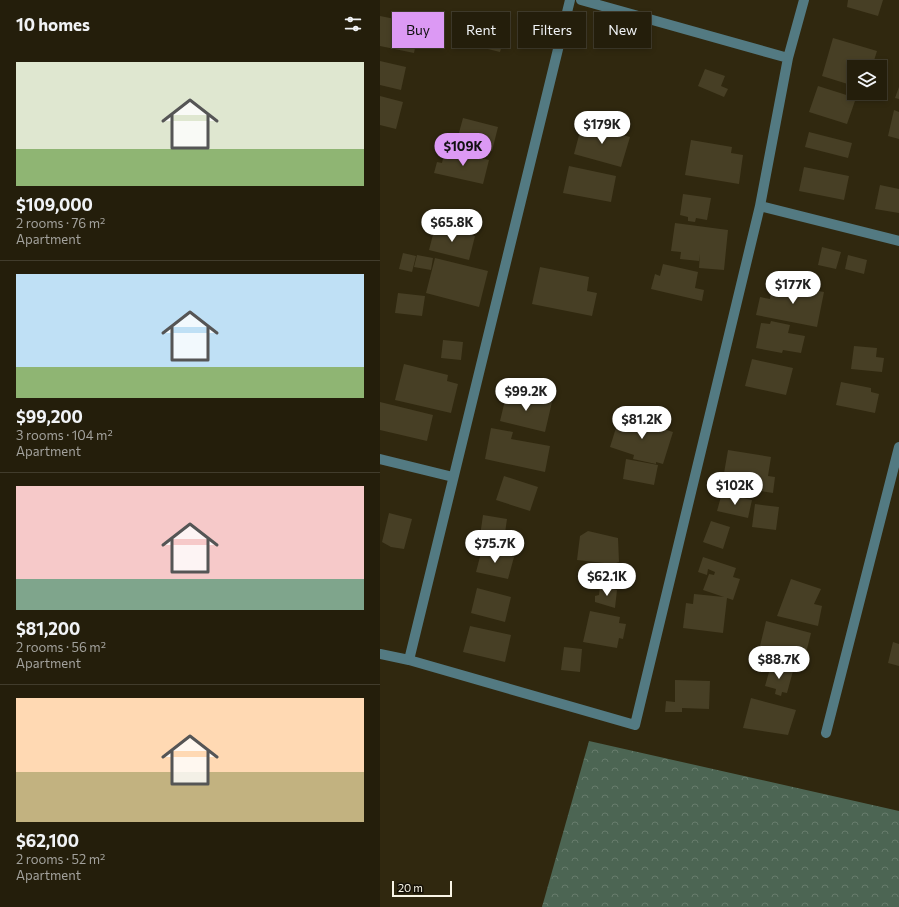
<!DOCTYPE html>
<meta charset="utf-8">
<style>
:root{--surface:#241e0b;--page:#2c2714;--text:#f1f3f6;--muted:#a3a29d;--line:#413c2c;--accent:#dc99f4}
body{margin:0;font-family:Commissioner,sans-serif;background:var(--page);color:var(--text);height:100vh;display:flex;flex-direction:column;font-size:15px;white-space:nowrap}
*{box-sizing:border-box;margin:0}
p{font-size:13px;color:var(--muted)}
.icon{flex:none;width:22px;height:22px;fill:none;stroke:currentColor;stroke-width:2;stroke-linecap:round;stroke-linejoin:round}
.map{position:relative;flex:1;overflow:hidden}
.drawer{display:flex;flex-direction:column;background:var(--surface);width:380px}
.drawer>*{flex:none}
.hud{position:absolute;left:12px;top:12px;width:380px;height:36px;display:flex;gap:8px}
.fabs{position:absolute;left:467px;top:60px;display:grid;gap:8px}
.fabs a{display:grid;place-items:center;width:40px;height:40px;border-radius:0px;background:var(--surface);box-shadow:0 2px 6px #0003,0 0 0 1px var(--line);font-size:20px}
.scale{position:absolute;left:12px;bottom:10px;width:60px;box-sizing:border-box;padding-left:4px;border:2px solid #f9f5e6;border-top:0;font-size:11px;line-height:14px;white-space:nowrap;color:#f9f5e6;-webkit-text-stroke:3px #151107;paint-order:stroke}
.price{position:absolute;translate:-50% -34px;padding:0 9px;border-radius:14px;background:#fff;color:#222;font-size:13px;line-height:26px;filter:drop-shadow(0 1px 2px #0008)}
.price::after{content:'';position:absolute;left:50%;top:24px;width:12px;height:9px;margin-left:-6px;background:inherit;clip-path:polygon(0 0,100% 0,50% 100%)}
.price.current{background:var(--accent);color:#111}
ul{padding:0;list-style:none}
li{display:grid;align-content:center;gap:8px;height:212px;padding:0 16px}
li+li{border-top:1px solid var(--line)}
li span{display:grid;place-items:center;height:124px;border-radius:0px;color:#555}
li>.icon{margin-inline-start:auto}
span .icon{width:72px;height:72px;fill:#fffc;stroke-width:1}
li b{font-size:17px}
h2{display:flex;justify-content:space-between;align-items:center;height:48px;padding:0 16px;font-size:17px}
.tag{padding:0 14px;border-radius:0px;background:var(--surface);box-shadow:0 2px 6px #0003,0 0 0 1px var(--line);font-size:14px;line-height:36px}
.tag.current{background:var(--accent);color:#111}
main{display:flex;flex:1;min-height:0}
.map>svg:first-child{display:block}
.forest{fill:url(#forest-crowns)}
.building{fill:#473f25}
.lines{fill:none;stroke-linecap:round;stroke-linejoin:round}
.minor{stroke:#537a82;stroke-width:10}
</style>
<main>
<section class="drawer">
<h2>10 homes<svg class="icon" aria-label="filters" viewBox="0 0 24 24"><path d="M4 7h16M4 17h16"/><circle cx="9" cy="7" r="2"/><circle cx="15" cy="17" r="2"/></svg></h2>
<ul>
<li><span style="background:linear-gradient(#dfe7d0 70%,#8fb573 0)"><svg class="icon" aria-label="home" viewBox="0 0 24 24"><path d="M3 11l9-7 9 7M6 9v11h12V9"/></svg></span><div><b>$109,000</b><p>2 rooms · 76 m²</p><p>Apartment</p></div></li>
<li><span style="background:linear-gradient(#bfe0f5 75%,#8fb573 0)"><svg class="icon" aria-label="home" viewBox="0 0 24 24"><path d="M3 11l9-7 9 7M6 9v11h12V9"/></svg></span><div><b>$99,200</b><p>3 rooms · 104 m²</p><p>Apartment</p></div></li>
<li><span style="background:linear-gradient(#f6c9c9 75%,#7fa58c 0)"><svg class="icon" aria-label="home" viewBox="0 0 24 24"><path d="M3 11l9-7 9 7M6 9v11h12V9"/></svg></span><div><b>$81,200</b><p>2 rooms · 56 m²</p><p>Apartment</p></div></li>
<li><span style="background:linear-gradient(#ffd9b3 60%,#c2b280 0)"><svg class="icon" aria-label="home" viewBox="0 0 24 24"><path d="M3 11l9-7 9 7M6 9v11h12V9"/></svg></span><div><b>$62,100</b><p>2 rooms · 52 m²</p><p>Apartment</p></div></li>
</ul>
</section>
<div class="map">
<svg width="519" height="907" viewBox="0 0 519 907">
<defs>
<pattern id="forest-crowns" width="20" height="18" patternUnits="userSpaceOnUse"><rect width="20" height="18" fill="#4c6553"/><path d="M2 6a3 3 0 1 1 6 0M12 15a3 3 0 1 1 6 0" fill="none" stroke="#677c6c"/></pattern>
</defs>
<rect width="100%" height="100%" fill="#30280f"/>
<path class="forest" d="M 209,741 L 519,811 L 519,907 L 162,907 Z"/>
<path class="building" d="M 468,0 L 503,0 L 498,16 L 467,7 Z
M 0,16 L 40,24 L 34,53 L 0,46 Z
M 87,18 L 127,29 L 120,52 L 80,42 Z
M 453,38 L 497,51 L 492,67 L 474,67 L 474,86 L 442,76 Z
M 0,61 L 26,67 L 21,90 L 0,85 Z
M 325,69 L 345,76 L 341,86 L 348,89 L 344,97 L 318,86 Z
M 438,86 L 476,98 L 467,124 L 429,112 Z
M 519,87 L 519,99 L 515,98 Z
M 0,96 L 23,102 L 16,129 L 0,125 Z
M 514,110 L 519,112 L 519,139 L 508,136 Z
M 83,118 L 118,127 L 112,151 L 101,148 L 100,151 L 92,149 L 93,144 L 77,140 Z
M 202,124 L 250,137 L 241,167 L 194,154 Z
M 429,132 L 472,143 L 468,158 L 425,147 Z
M 311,140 L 352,147 L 351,153 L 363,155 L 359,184 L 305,175 Z
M 65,149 L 109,160 L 103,184 L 54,173 L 57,162 L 62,163 Z
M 189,166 L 236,176 L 231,202 L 183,193 Z
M 424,167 L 469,176 L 464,200 L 419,191 Z
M 500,185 L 519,189 L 519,213 L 495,209 Z
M 303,194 L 331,198 L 327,220 L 316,218 L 315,222 L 308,221 L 308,217 L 300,215 Z
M 295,223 L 348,230 L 344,270 L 319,268 L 320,254 L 319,261 L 300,259 L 301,252 L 291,251 Z
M 55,227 L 95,236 L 89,260 L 49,250 Z
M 442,247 L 461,252 L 456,269 L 438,265 Z
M 23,253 L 36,256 L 32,272 L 19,269 Z
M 37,255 L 53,258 L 51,270 L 34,267 Z
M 468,255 L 487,260 L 484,274 L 465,269 Z
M 55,258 L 108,271 L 99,307 L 46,293 Z
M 283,264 L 318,272 L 315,288 L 324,290 L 322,301 L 271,289 L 275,274 L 280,276 Z
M 160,267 L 209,277 L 207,291 L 217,293 L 212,316 L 152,304 Z
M 400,284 L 444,292 L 437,327 L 376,315 L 380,297 L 390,299 L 391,291 L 398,292 Z
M 18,293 L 45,296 L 42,316 L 15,313 Z
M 391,321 L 410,325 L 408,333 L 425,336 L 421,353 L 403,350 L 402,353 L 376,348 L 381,323 L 390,324 Z
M 63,340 L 83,342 L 81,360 L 61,358 Z
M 474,346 L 497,348 L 496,357 L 504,358 L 502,372 L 471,369 Z
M 372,359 L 413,368 L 406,395 L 365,386 Z
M 24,364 L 68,375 L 67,381 L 78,384 L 71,413 L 15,400 Z
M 461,382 L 491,388 L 491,392 L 499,394 L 495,413 L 456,405 Z
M 127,392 L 172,402 L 165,432 L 120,421 Z
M 0,402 L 53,415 L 47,441 L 0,430 Z
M 240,415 L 293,432 L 283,464 L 276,462 L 276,464 L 253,459 L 254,455 L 230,447 Z
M 111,428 L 133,432 L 131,439 L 170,446 L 165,472 L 105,459 Z
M 348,450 L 391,457 L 388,476 L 395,477 L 393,493 L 381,491 L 382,485 L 343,479 Z
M 246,459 L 278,465 L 274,485 L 243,479 Z
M 124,476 L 158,487 L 150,511 L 116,500 Z
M 342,493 L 372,500 L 368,518 L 337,511 Z
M 375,504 L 399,507 L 396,530 L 372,527 Z
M 9,513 L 32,519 L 24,549 L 11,547 L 2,542 Z
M 103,515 L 127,519 L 124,540 L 119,539 L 118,544 L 114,544 L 114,547 L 110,546 L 112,538 L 100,536 Z
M 331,521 L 350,527 L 343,549 L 323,542 Z
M 208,531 L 238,538 L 239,562 L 233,564 L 197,560 L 200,536 Z
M 102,549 L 134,557 L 128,579 L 96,572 Z
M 323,557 L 356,568 L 353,577 L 360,579 L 353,600 L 347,598 L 343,633 L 303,628 L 306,603 L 313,604 L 314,594 L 344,597 L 323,590 L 329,574 L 334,575 L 335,572 L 328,569 L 327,575 L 318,572 Z
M 411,579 L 441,589 L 434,604 L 442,606 L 438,626 L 397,616 Z
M 220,586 L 237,590 L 235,608 L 215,602 L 215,596 L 219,595 Z
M 97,588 L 131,597 L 125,622 L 91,613 Z
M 210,611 L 240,617 L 239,623 L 246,624 L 243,639 L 239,638 L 237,648 L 203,642 Z
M 386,621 L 431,633 L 425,657 L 380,646 Z
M 90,626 L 131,635 L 125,662 L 83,652 Z
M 513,642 L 519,644 L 519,666 L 508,663 Z
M 184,647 L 202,649 L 200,672 L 181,670 Z
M 391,665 L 413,671 L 407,693 L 402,692 L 401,696 L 395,694 L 396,689 L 385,686 Z
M 295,680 L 330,681 L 329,709 L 302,708 L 302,712 L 285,712 L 286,701 L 295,702 Z
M 371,698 L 416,710 L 408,735 L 363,728 Z"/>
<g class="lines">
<path class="minor" d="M 201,0 L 408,58
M 380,206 L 519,241
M 0,459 L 73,477
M 0,654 L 29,660 L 255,725 L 380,206 L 408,58 L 424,0
M 29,660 L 190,0
M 446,733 L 519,447"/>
</g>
</svg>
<div class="fabs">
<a><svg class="icon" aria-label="layers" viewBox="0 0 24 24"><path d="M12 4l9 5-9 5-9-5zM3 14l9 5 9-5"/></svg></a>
</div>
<div class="scale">20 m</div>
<b class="price" style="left:222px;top:145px">$179K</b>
<b class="price current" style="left:83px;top:167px">$109K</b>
<b class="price" style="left:72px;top:243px">$65.8K</b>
<b class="price" style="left:413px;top:305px">$177K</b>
<b class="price" style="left:146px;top:412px">$99.2K</b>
<b class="price" style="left:262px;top:440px">$81.2K</b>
<b class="price" style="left:355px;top:506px">$102K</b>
<b class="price" style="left:115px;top:564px">$75.7K</b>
<b class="price" style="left:227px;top:597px">$62.1K</b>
<b class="price" style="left:399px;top:680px">$88.7K</b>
<div class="hud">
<a class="tag current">Buy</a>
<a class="tag">Rent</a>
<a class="tag">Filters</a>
<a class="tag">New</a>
</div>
</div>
</main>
